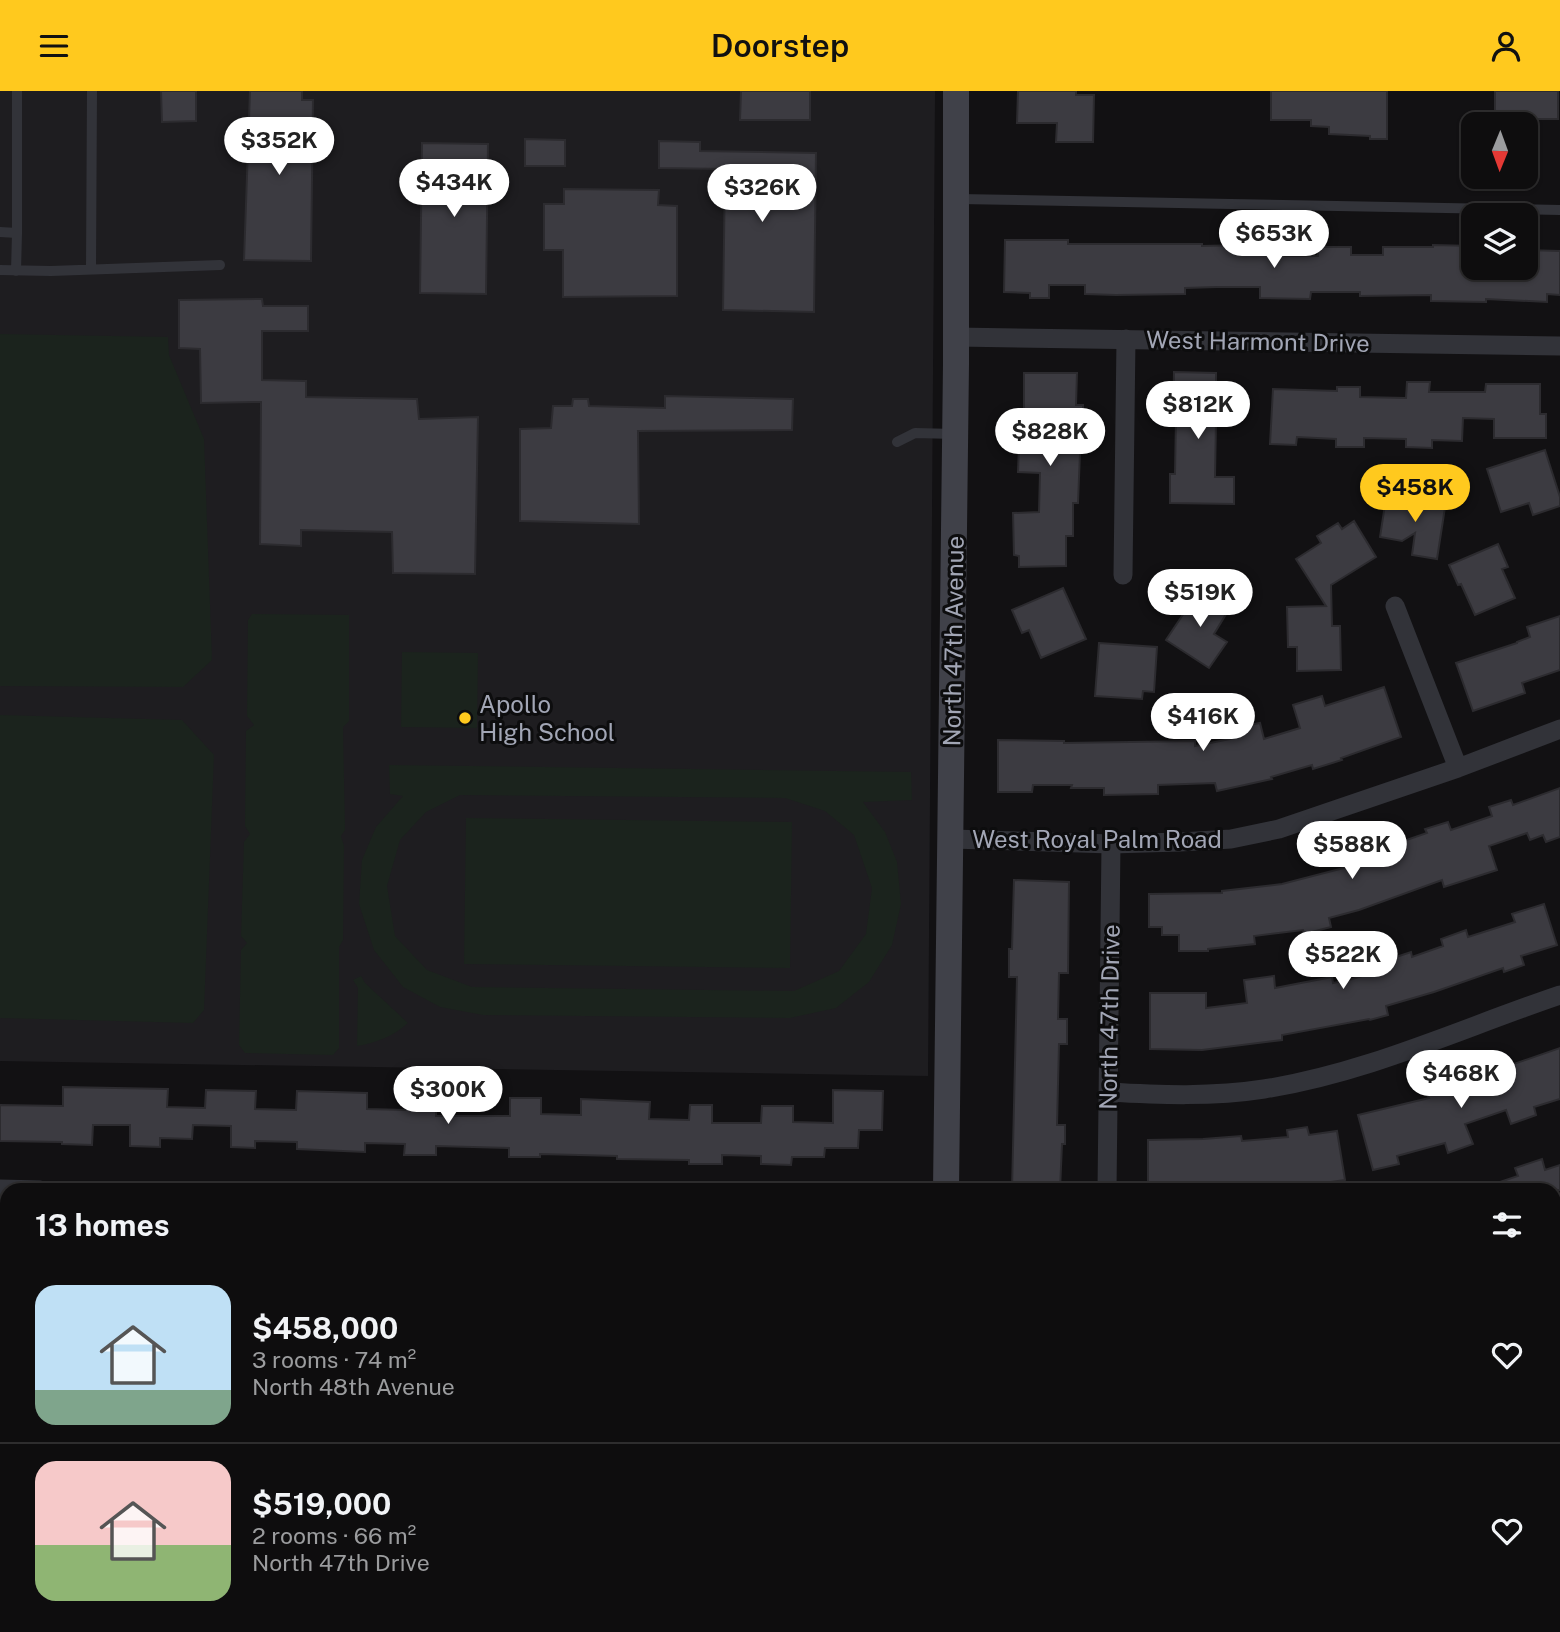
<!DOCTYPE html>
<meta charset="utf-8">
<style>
:root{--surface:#0e0d0e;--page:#1c1b1c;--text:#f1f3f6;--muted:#9b9c9e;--line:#2e2d2e;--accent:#ffc91e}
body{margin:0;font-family:"Public Sans",sans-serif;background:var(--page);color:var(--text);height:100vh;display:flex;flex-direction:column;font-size:26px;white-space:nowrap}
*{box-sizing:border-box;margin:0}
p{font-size:23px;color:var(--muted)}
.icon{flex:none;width:38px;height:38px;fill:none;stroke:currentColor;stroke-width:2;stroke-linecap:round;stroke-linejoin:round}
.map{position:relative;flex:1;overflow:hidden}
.side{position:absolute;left:0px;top:1092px;width:1561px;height:450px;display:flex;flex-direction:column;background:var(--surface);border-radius:21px 21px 0 0;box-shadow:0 2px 5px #0004,0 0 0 2px var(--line)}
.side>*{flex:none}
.needle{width:46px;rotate:181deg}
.tools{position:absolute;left:1461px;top:21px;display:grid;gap:14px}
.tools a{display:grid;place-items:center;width:77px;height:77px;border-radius:14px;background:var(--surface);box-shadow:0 2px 5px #0004,0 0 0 2px var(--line);font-size:35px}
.price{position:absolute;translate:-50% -60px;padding:0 16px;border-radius:24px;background:#fff;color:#222;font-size:23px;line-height:46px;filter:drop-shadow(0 2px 4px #0008)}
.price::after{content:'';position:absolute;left:50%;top:42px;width:21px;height:16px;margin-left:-10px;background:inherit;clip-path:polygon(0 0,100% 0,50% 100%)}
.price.selected{background:var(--accent);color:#111}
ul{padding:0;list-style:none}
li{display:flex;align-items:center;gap:21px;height:175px;padding:0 35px}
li+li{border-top:2px solid var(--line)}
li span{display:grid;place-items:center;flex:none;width:196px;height:140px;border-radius:21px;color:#555}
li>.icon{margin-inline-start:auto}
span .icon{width:84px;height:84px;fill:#fffc;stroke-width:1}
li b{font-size:30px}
h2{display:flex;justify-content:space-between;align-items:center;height:84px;padding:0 35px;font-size:30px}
header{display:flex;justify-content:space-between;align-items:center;height:91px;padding:0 35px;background:var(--accent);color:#111;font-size:32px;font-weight:600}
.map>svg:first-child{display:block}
.built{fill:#1e1d20}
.green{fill:#1b231d;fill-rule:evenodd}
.building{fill:#3c3b41;stroke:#2c2b2f;stroke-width:2}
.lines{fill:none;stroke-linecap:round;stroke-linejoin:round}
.lane{stroke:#323339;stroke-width:10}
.street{stroke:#323339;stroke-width:19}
.secondary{stroke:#404149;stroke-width:26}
.poi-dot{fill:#ffc91e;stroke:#0d0d0e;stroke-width:2.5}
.labels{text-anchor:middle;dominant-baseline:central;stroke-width:6;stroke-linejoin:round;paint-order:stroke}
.street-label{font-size:24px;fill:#a2a6b5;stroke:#0d0d0e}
.poi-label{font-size:24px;fill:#a2a6b5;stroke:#0d0d0e;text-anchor:start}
</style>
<header><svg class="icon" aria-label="menu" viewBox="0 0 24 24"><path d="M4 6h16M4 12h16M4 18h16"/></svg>Doorstep<svg class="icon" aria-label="person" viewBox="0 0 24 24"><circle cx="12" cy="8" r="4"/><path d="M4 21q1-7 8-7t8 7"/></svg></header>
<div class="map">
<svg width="1560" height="1541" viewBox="0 0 1560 1541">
<rect width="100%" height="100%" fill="#121113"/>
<path class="built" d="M 0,0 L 935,0 L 928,985 L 0,970 Z"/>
<path class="green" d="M 0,243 L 168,246 L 169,264 L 204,348 L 212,569 L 183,596 L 0,595 Z
M 252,523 L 349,524 L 349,630 L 343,636 L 345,739 L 341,745 L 344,755 L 343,849 L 339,856 L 339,957 L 333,964 L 245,962 L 239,954 L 241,859 L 247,852 L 241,845 L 244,751 L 250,743 L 245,735 L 246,640 L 254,634 L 247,625 L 248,529 Z
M 402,561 L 478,562 L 477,637 L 401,636 Z
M 0,624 L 182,629 L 214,664 L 204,919 L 193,932 L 0,927 Z
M 389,674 L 911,681 L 912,709 L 863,711 L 885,741 L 897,771 L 901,813 L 892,854 L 869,891 L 836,917 L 790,927 L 483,924 L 440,916 L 403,896 L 374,859 L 359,813 L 362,769 L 376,736 L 403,705 L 390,703 ZM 460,704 L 785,707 L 825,720 L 854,744 L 872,797 L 866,843 L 839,880 L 794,900 L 472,896 L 427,879 L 395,845 L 387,795 L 400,749 L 426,721 Z
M 466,727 L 792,731 L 790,877 L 464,873 Z
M 361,885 L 365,892 L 408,932 C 394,945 376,952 357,955 L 358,897 L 353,889 Z"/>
<path class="building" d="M 161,0 L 196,0 L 196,30 L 162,31 Z
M 250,0 L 302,0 L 302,9 L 313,9 L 311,170 L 244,169 Z
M 741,0 L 810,0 L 810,29 L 740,29 Z
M 1018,0 L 1076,0 L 1076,4 L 1094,4 L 1093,51 L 1056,51 L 1057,32 L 1017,32 Z
M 1271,0 L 1387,0 L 1387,48 L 1370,48 L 1370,45 L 1329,43 L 1329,36 L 1311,35 L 1311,29 L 1271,29 Z
M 1495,0 L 1558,0 L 1558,28 L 1511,28 L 1511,33 L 1495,33 Z
M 525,48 L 565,49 L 565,75 L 525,75 Z
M 659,50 L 700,51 L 700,60 L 816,62 L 814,221 L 723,219 L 725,78 L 659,77 Z
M 422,52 L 488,53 L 486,203 L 420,202 Z
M 564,98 L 659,99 L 658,114 L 677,115 L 677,205 L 563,206 L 563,159 L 544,159 L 544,113 L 564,113 Z
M 1241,138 L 1260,138 L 1260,146 L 1285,147 L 1285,165 L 1318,165 L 1318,156 L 1351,156 L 1351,164 L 1383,164 L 1383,156 L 1433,156 L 1433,154 L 1474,155 L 1474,177 L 1526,177 L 1526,159 L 1560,160 L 1560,204 L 1547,203 L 1547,211 L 1486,208 L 1486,211 L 1431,210 L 1431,204 L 1360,205 L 1360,201 L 1311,201 L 1310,208 L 1260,207 L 1260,196 L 1217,196 L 1185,197 L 1185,203 L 1116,204 L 1085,203 L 1085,194 L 1049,194 L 1049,207 L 1030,207 L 1030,202 L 1004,201 L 1005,149 L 1068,149 L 1068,153 L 1202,153 L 1202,155 L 1241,154 Z
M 262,208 L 263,215 L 308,215 L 308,240 L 262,240 L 262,289 L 306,290 L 306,306 L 417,308 L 419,328 L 478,326 L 475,483 L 393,482 L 392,441 L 301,439 L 301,455 L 260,453 L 261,311 L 201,312 L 200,258 L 179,257 L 179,209 Z
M 1174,281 L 1216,282 L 1216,298 L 1225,298 L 1224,331 L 1216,330 L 1215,386 L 1234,386 L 1234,413 L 1170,412 L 1170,383 L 1175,383 L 1176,327 L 1173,327 Z
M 1024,282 L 1077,282 L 1076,314 L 1083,314 L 1083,337 L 1081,337 L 1078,412 L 1073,412 L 1073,445 L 1066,445 L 1066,475 L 1019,476 L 1019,465 L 1014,464 L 1013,422 L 1039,421 L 1040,382 L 1018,381 L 1019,353 L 1032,353 L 1032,322 L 1024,322 Z
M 1407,291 L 1430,291 L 1429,301 L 1485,301 L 1486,293 L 1540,293 L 1540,323 L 1546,323 L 1546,347 L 1494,347 L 1494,328 L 1463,327 L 1462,350 L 1432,349 L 1432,357 L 1406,356 L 1406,348 L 1364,347 L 1364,356 L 1336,356 L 1336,348 L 1297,346 L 1296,354 L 1270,353 L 1273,298 L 1337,300 L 1337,296 L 1360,296 L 1360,306 L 1406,307 Z
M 665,305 L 793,308 L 792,339 L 638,340 L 639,433 L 520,430 L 520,338 L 551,337 L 553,315 L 572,315 L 573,308 L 588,308 L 589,315 L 665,317 Z
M 1545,359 L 1560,406 L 1560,415 L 1533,424 L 1529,412 L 1501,421 L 1487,378 Z
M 1422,406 L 1446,410 L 1437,468 L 1412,464 L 1415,442 L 1402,450 L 1380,446 L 1386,407 L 1421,413 Z
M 1354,430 L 1376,466 L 1331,494 L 1332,535 L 1340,535 L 1341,579 L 1297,580 L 1297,556 L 1288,556 L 1287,516 L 1326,515 L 1296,468 L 1321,452 L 1317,445 L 1338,432 L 1342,438 Z
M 1498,453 L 1508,476 L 1502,478 L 1515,507 L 1475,524 L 1461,493 L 1458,494 L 1449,474 Z
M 1063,497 L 1086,548 L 1041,567 L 1029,539 L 1022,542 L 1012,519 Z
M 1195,498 L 1228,520 L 1214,543 L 1227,551 L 1209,577 L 1166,549 L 1188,516 L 1184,513 Z
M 1560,525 L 1560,579 L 1522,592 L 1525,602 L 1473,620 L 1456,572 L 1517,552 L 1517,551 L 1530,546 L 1527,536 Z
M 1099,552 L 1157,556 L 1154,601 L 1143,600 L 1142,608 L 1095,605 Z
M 1384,596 L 1401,646 L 1341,667 L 1342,669 L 1313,678 L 1312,674 L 1271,686 L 1272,688 L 1217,700 L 1215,692 L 1158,694 L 1158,703 L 1104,704 L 1104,697 L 1071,697 L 1072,694 L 1033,694 L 1032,701 L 998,701 L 998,649 L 1064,650 L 1064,652 L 1195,650 L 1195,655 L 1235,647 L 1232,637 L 1260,632 L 1264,648 L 1300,637 L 1293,614 L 1322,605 L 1325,615 Z
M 1560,697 L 1560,746 L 1546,751 L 1543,744 L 1530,749 L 1527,742 L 1489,755 L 1497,779 L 1444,796 L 1442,789 L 1359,819 L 1329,827 L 1331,836 L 1304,843 L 1303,839 L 1254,845 L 1255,853 L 1208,858 L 1208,860 L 1179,860 L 1179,844 L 1162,844 L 1162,836 L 1149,836 L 1149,803 L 1222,802 L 1222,800 L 1282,793 L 1359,773 L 1357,766 L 1427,742 L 1425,738 L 1448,731 L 1451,739 L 1492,725 L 1489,716 L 1511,709 L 1513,714 Z
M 1014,789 L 1069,791 L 1068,882 L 1059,882 L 1058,928 L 1067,928 L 1067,953 L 1059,953 L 1057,1034 L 1065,1034 L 1065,1053 L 1062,1053 L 1060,1099 L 1012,1099 L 1017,886 L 1009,886 L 1009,858 L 1012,858 Z
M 1544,813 L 1557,854 L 1521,865 L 1524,874 L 1504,881 L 1503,877 L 1434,901 L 1386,915 L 1388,924 L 1370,929 L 1369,928 L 1282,944 L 1282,949 L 1202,959 L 1150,958 L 1150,902 L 1206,902 L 1206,917 L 1247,912 L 1244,889 L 1274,885 L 1275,897 L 1332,886 L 1333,892 L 1352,888 L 1392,876 L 1390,868 L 1411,861 L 1412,866 L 1443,855 L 1441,848 L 1466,839 L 1468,846 L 1515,831 L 1512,823 Z
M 1560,957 L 1560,1008 L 1534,1016 L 1536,1024 L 1511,1033 L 1506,1019 L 1465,1033 L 1473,1053 L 1448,1062 L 1445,1052 L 1397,1065 L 1399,1073 L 1373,1079 L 1358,1024 L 1429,1007 L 1427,1003 Z
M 63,996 L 168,998 L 167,1016 L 205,1017 L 206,999 L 256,1000 L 255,1018 L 296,1019 L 297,1000 L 367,1002 L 367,1018 L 405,1019 L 405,1005 L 436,1006 L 436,1025 L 510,1025 L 510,1007 L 541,1007 L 541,1023 L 581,1024 L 581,1008 L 650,1011 L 649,1028 L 689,1029 L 690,1014 L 712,1014 L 712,1032 L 761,1032 L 762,1015 L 793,1015 L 793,1031 L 833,1032 L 833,999 L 883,1000 L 882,1039 L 859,1039 L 858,1057 L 825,1057 L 824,1066 L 792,1066 L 791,1074 L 761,1073 L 761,1065 L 722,1064 L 722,1073 L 689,1073 L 689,1069 L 617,1068 L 617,1065 L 540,1063 L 540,1066 L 509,1066 L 509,1057 L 436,1055 L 436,1064 L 404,1064 L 405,1053 L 365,1052 L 365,1061 L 297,1058 L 297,1051 L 255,1050 L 255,1057 L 231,1056 L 231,1035 L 193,1034 L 192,1048 L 160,1047 L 160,1056 L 130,1055 L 130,1034 L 93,1034 L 92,1054 L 62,1053 L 62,1051 L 0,1050 L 0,1014 L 63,1015 Z
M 1307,1036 L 1309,1044 L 1337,1040 L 1345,1089 L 1296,1096 L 1295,1091 L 1237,1097 L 1237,1099 L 1221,1099 L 1221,1097 L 1175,1097 L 1175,1099 L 1148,1099 L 1148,1049 L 1203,1048 L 1241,1045 L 1242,1050 L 1288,1046 L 1287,1039 Z
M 1542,1068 L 1545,1079 L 1560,1074 L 1560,1099 L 1485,1099 L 1485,1096 L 1518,1085 L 1515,1077 Z"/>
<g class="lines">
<path class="lane" d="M 959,108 L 1560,119
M 0,141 L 17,142 L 17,0
M 91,178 L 92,0
M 0,179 L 51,180 L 220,174
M 16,180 L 17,142
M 897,351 L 915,342 L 955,343"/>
<path class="street" d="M 956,246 L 1560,255
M 1123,484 L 1126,248
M 1395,515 L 1458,677
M 952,748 L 1111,753 L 1180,751 L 1231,748 L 1279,738 L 1458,677 L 1560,638
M 1108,1001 C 1160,1004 1213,1006 1264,998 C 1367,982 1462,937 1560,904
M 0,1098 L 40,1099
M 1107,1099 L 1111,753
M 1554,1170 L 1560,1168
M 1554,1432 L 1560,1430
M 542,1541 L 542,1535
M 1102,1541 L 1102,1535"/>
<path class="secondary" d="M 946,1099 L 956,273 L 956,0
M 939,1541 L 939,1535"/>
</g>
<circle class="poi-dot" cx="465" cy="627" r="7"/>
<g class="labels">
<g class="street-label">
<text transform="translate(1258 250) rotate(1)">West Harmont Drive</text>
<text transform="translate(953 550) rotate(-89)">North 47th Avenue</text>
<text x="1097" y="748">West Royal Palm Road</text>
<text transform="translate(1109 926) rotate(-89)">North 47th Drive</text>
</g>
<g class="poi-label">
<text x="479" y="613">Apollo<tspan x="479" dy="28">High School</tspan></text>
</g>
</g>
</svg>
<div class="tools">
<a><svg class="needle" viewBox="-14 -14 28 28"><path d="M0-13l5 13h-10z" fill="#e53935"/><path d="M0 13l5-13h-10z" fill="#9b9c9e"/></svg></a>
<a><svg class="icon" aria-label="layers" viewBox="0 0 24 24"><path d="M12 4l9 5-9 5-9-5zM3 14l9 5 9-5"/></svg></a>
</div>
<b class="price" style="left:279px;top:86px">$352K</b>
<b class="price" style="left:454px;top:128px">$434K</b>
<b class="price" style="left:762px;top:133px">$326K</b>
<b class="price" style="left:1274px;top:179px">$653K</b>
<b class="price" style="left:1198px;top:350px">$812K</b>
<b class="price" style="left:1050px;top:377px">$828K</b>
<b class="price selected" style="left:1415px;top:433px">$458K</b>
<b class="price" style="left:1200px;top:538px">$519K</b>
<b class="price" style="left:1203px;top:662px">$416K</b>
<b class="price" style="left:1352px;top:790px">$588K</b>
<b class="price" style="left:1343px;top:900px">$522K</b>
<b class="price" style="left:1461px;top:1019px">$468K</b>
<b class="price" style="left:448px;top:1035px">$300K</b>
<section class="side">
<h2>13 homes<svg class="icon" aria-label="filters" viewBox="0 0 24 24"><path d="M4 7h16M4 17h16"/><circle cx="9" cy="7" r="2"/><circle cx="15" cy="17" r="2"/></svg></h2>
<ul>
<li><span style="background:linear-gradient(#bfe0f5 75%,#7fa58c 0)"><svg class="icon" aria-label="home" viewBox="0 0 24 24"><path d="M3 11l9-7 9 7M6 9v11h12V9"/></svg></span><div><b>$458,000</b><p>3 rooms · 74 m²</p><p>North 48th Avenue</p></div><svg class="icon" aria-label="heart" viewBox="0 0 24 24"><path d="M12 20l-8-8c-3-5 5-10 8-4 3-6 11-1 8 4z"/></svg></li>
<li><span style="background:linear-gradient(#f6c9c9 60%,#8fb573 0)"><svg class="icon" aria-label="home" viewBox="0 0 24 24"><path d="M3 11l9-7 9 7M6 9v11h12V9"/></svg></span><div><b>$519,000</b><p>2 rooms · 66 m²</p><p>North 47th Drive</p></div><svg class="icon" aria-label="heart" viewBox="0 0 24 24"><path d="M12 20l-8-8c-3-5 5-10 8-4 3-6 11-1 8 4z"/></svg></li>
</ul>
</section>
</div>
